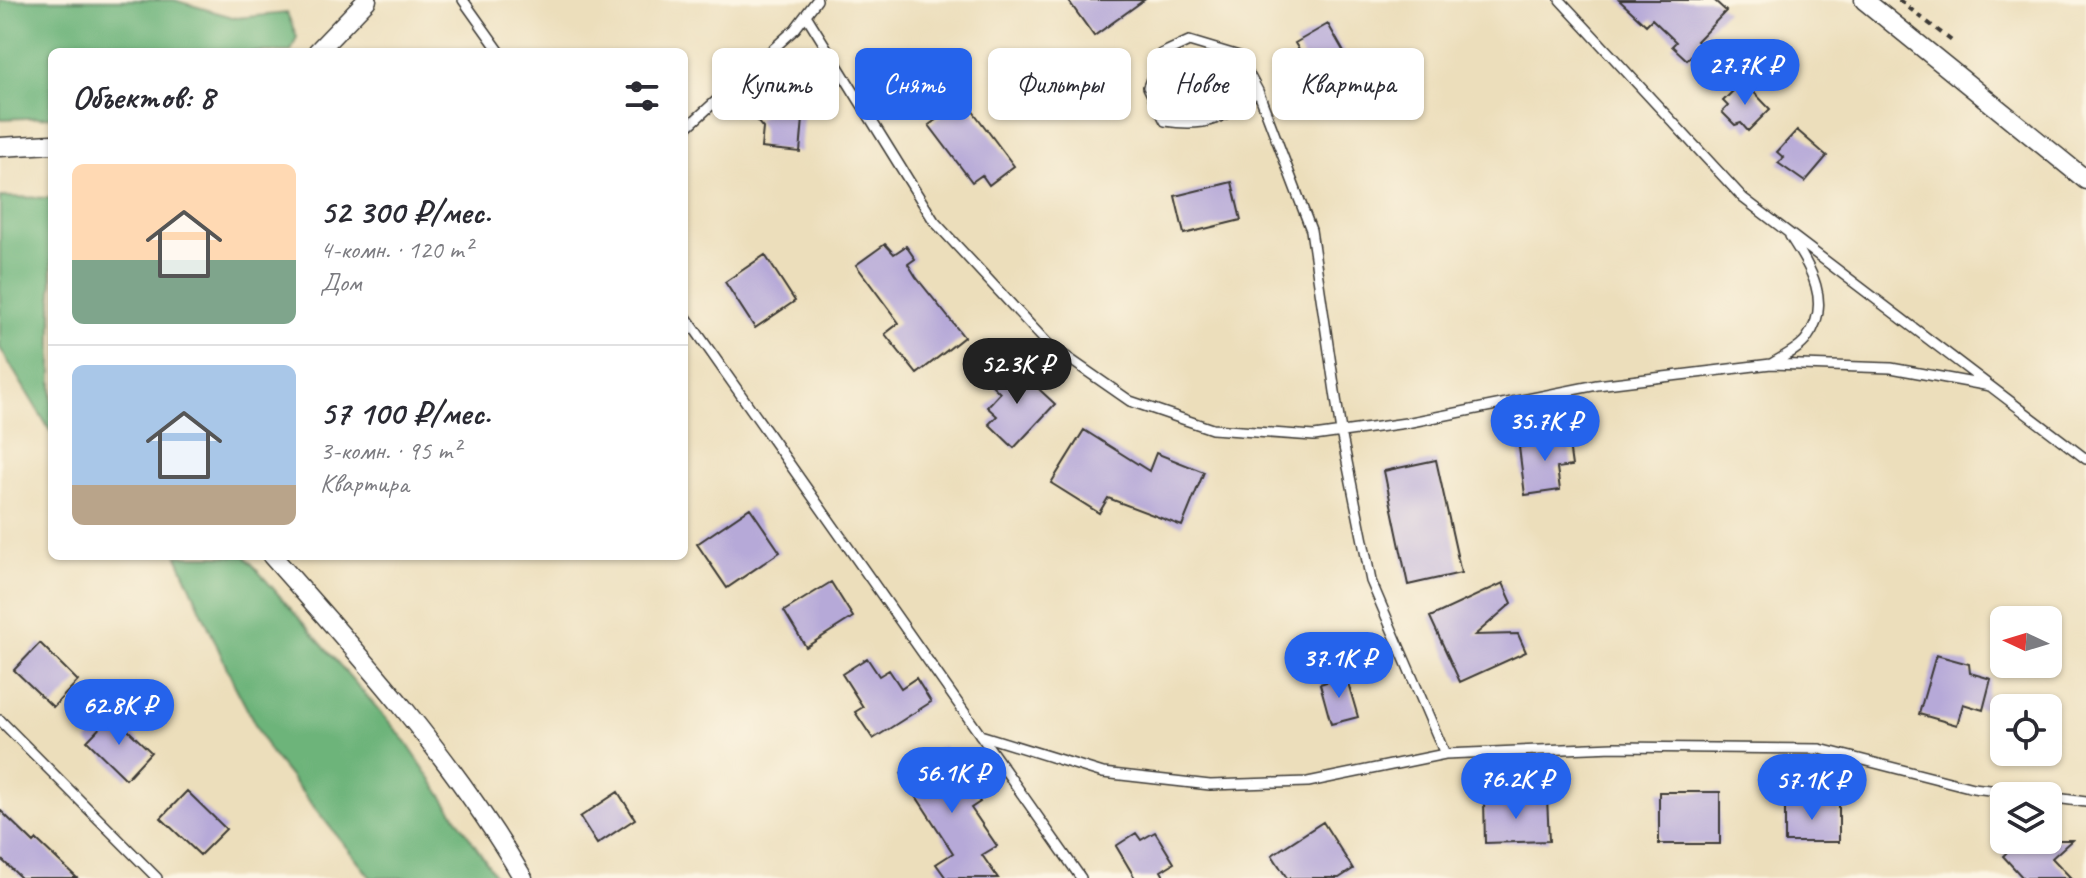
<!DOCTYPE html>
<html lang="ru">
<meta charset="utf-8">
<style>
:root{--surface:#fff;--page:#f2f2f3;--text:#2b2b33;--muted:#7c7c81;--line:#e1e1e2;--accent:#2563eb}
body{margin:0;font-family:Caveat,sans-serif;background:var(--page);color:var(--text);height:100vh;display:flex;flex-direction:column;font-size:30px;white-space:nowrap}
*{box-sizing:border-box;margin:0}
p{font-size:26px;color:var(--muted)}
.icon{flex:none;width:44px;height:44px;fill:none;stroke:currentColor;stroke-width:2;stroke-linecap:round;stroke-linejoin:round}
.map{position:relative;flex:1;overflow:hidden}
.details{position:absolute;left:48px;top:48px;width:640px;height:512px;display:flex;flex-direction:column;background:var(--surface);border-radius:12px;box-shadow:0 2px 6px #0004}
.details>*{flex:none}
.banner{position:absolute;left:712px;top:48px;width:760px;height:72px;display:flex;gap:16px}
.needle{width:52px;rotate:274deg}
.controls{position:absolute;left:1990px;top:606px;display:grid;gap:16px}
.controls a{display:grid;place-items:center;width:72px;height:72px;border-radius:12px;background:var(--surface);box-shadow:0 2px 6px #0004;font-size:40px}
.price{position:absolute;translate:-50% -68px;padding:0 18px;border-radius:28px;background:var(--accent);color:#fff;font-size:26px;line-height:52px;filter:drop-shadow(0 2px 4px #0008)}
.price::after{content:'';position:absolute;left:50%;top:48px;width:24px;height:18px;margin-left:-12px;background:inherit;clip-path:polygon(0 0,100% 0,50% 100%)}
.price.current{background:#222;color:#fff}
ul{padding:0;list-style:none}
li{display:flex;align-items:center;gap:24px;height:200px;padding:0 24px}
li+li{border-top:2px solid var(--line)}
li span{display:grid;place-items:center;flex:none;width:224px;height:160px;border-radius:12px;color:#555}
li>.icon{margin-inline-start:auto}
span .icon{width:96px;height:96px;fill:#fffc;stroke-width:1}
li b{font-size:34px}
h2{display:flex;justify-content:space-between;align-items:center;height:96px;padding:0 24px;font-size:34px}
.chip{padding:0 28px;border-radius:12px;background:var(--surface);box-shadow:0 2px 6px #0004;font-size:28px;line-height:72px}
.chip.current{background:var(--accent);color:#fff}
.map>svg:first-child{display:block}
.forest{fill:#6db47a;stroke:#44684b;stroke-width:2}
.building{fill:#b6a9d8}
.lines{fill:none;stroke-linecap:round;stroke-linejoin:round}
.service-casing{stroke:#3b3934;stroke-width:12}
.minor-casing{stroke:#3b3934;stroke-width:21}
.path{stroke:#3b3934;stroke-width:4;stroke-dasharray:6 6;stroke-linecap:butt}
.service{stroke:#fff;stroke-width:9}
.minor{stroke:#fff;stroke-width:18}
</style>
<div class="map">
<svg width="2086" height="878" viewBox="0 0 2086 878">
<rect width="100%" height="100%" fill="#fcf5e5"/>
<filter id="ink" filterUnits="userSpaceOnUse"><feTurbulence type="fractalNoise" baseFrequency=".0125" numOctaves="2"/><feDisplacementMap in="SourceGraphic" scale="16" xChannelSelector="R" yChannelSelector="G"/><feConvolveMatrix kernelMatrix="1 2 1 2 8 2 1 2 1" color-interpolation-filters="sRGB"/></filter>
<filter id="wash" filterUnits="userSpaceOnUse"><feTurbulence type="fractalNoise" baseFrequency=".006" numOctaves="4" result="noise"/><feDisplacementMap in="SourceGraphic" scale="32" xChannelSelector="R" yChannelSelector="G"/><feGaussianBlur stdDeviation="1.8" result="paint"/><feColorMatrix in="noise" values="0 0 0 0 0 0 0 0 0 0 0 0 0 0 0 0 0 1.4 0 .05"/><feComposite in="paint" operator="in"/></filter>
<g filter="url(#wash)">
<rect width="100%" height="100%" fill="#ecdebb"/>
<path class="forest" d="M 0,0 L 174,0 L 236,18 L 287,13 L 297,37 L 291,52 L 52,52 L 52,117 L 0,119 Z
M 0,197 L 52,198 L 52,434 L 0,348 Z
M 177,556 L 245,556 L 404,739 L 497,878 L 371,878 L 269,751 L 234,684 Z"/>
<g id="blocks">
<path class="building" d="M 1068,0 L 1144,0 L 1094,36 Z
M 1619,0 L 1714,0 L 1726,11 L 1697,41 L 1701,45 L 1687,60 L 1672,46 L 1676,42 L 1652,19 L 1646,25 Z
M 1328,24 L 1358,77 L 1326,96 L 1295,43 Z
M 1743,81 L 1770,109 L 1748,131 L 1741,123 L 1735,125 L 1722,112 L 1728,106 L 1723,101 Z
M 788,99 L 804,108 L 800,152 L 761,148 L 763,128 L 756,120 L 764,114 L 764,106 L 778,107 Z
M 969,106 L 1014,166 L 989,185 L 982,175 L 972,182 L 929,125 L 952,108 L 957,115 Z
M 1797,130 L 1827,156 L 1805,182 L 1778,163 L 1784,158 L 1777,152 Z
M 1232,182 L 1241,220 L 1184,234 L 1175,196 Z
M 885,244 L 894,254 L 906,246 L 915,259 L 908,264 L 916,277 L 964,337 L 917,374 L 885,334 L 899,323 L 856,265 Z
M 765,255 L 795,301 L 755,328 L 725,282 Z
M 1012,364 L 1055,404 L 1014,448 L 989,424 L 997,416 L 987,407 L 1000,393 L 992,385 Z
M 1084,430 L 1149,471 L 1156,453 L 1204,472 L 1182,526 L 1108,498 L 1099,513 L 1051,483 Z
M 1567,430 L 1572,466 L 1557,468 L 1560,490 L 1525,495 L 1519,447 L 1550,443 L 1548,432 Z
M 1436,460 L 1461,573 L 1408,585 L 1384,471 Z
M 750,508 L 780,552 L 727,588 L 697,544 Z
M 831,582 L 853,617 L 806,647 L 784,611 Z
M 1503,583 L 1512,603 L 1475,635 L 1518,634 L 1526,652 L 1460,682 L 1430,617 Z
M 40,643 L 78,681 L 53,707 L 14,670 Z
M 1936,655 L 1969,664 L 1970,673 L 1991,679 L 1983,710 L 1963,704 L 1957,725 L 1919,714 Z
M 867,658 L 879,676 L 889,670 L 901,688 L 916,678 L 931,702 L 873,739 L 855,712 L 863,707 L 842,674 Z
M 1346,676 L 1358,717 L 1331,724 L 1320,684 Z
M 112,715 L 151,752 L 126,779 L 87,741 Z
M 943,746 L 980,802 L 971,808 L 997,846 L 982,855 L 998,878 L 946,878 L 936,864 L 953,853 L 901,773 Z
M 187,791 L 226,829 L 200,855 L 161,818 Z
M 618,792 L 635,819 L 597,844 L 580,817 Z
M 1659,792 L 1720,792 L 1720,844 L 1659,844 Z
M 1547,798 L 1549,841 L 1485,843 L 1484,800 Z
M 1785,801 L 1839,801 L 1839,842 L 1785,842 Z
M 0,810 L 34,843 L 37,840 L 77,878 L 21,878 L 0,858 Z
M 1323,822 L 1353,869 L 1339,878 L 1287,878 L 1272,855 Z
M 1155,832 L 1174,863 L 1161,871 L 1165,878 L 1135,878 L 1116,846 L 1136,833 L 1141,840 Z
M 2020,840 L 2072,840 L 2052,858 L 2071,878 L 2023,878 L 2003,856 Z"/>
</g>
</g>
<g filter="url(#ink)">
<use href="#blocks" fill-opacity="0" stroke="#3b3934" stroke-width="2"/>
<g class="lines">
<g class="service-casing">
<path id="service" d="M 463,0 L 500,52
M 1560,0 L 1743,198 L 2086,459
M 806,15 L 934,221 L 1048,344 L 1130,401 L 1212,429 L 1314,436 L 1406,423 L 1597,385 L 1771,364 L 1891,368 L 1990,386
M 1258,91 C 1224,118 1209,128 1165,121 L 1148,87 L 1161,54 L 1189,41 L 1239,56 L 1258,91 L 1311,230 L 1341,432 L 1371,581 L 1445,754
M 684,130 L 795,29 L 817,0
M 684,314 L 1081,878
M 1771,364 C 1782,357 1800,349 1807,338 C 1833,303 1810,267 1790,236
M 0,720 L 157,878
M 980,735 L 1103,773 L 1210,785 L 1308,782 L 1445,754 L 1614,747 L 1820,749 L 1973,788 L 2041,796
M 2048,797 L 2086,802"/>
</g>
<g class="minor-casing">
<path id="minor" d="M 1864,0 L 2086,180
M 317,52 L 367,0
M 0,147 L 52,144
M 272,556 C 363,658 454,760 523,878"/>
</g>
<path class="path" d="M 1899,0 L 1953,42"/>
<use href="#service" class="service"/>
<use href="#minor" class="minor"/>
</g>
</g>
</svg>
<div class="controls">
<a><svg class="needle" viewBox="-14 -14 28 28"><path d="M0-13l5 13h-10z" fill="#e53935"/><path d="M0 13l5-13h-10z" fill="#7c7c81"/></svg></a>
<a><svg class="icon" aria-label="locate" viewBox="0 0 24 24"><circle cx="12" cy="12" r="6"/><path d="M12 2v4M12 18v4M2 12h4M18 12h4"/></svg></a>
<a><svg class="icon" aria-label="layers" viewBox="0 0 24 24"><path d="M12 4l9 5-9 5-9-5zM3 14l9 5 9-5"/></svg></a>
</div>
<b class="price" style="left:1745px;top:107px">27.7K ₽</b>
<b class="price current" style="left:1017px;top:406px">52.3K ₽</b>
<b class="price" style="left:1545px;top:463px">35.7K ₽</b>
<b class="price" style="left:1339px;top:700px">37.1K ₽</b>
<b class="price" style="left:119px;top:747px">62.8K ₽</b>
<b class="price" style="left:952px;top:815px">56.1K ₽</b>
<b class="price" style="left:1516px;top:821px">76.2K ₽</b>
<b class="price" style="left:1812px;top:822px">57.1K ₽</b>
<div class="banner">
<a class="chip">Купить</a>
<a class="chip current">Снять</a>
<a class="chip">Фильтры</a>
<a class="chip">Новое</a>
<a class="chip">Квартира</a>
</div>
<section class="details">
<h2>Объектов: 8<svg class="icon" aria-label="filters" viewBox="0 0 24 24"><path d="M4 7h16M4 17h16"/><circle cx="9" cy="7" r="2"/><circle cx="15" cy="17" r="2"/></svg></h2>
<ul>
<li><span style="background:linear-gradient(#ffd9b3 60%,#7fa58c 0)"><svg class="icon" aria-label="home" viewBox="0 0 24 24"><path d="M3 11l9-7 9 7M6 9v11h12V9"/></svg></span><div><b>52 300 ₽/мес.</b><p>4-комн. · 120 m²</p><p>Дом</p></div></li>
<li><span style="background:linear-gradient(#a9c7e8 75%,#b9a48a 0)"><svg class="icon" aria-label="home" viewBox="0 0 24 24"><path d="M3 11l9-7 9 7M6 9v11h12V9"/></svg></span><div><b>57 100 ₽/мес.</b><p>3-комн. · 95 m²</p><p>Квартира</p></div></li>
</ul>
</section>
</div>
